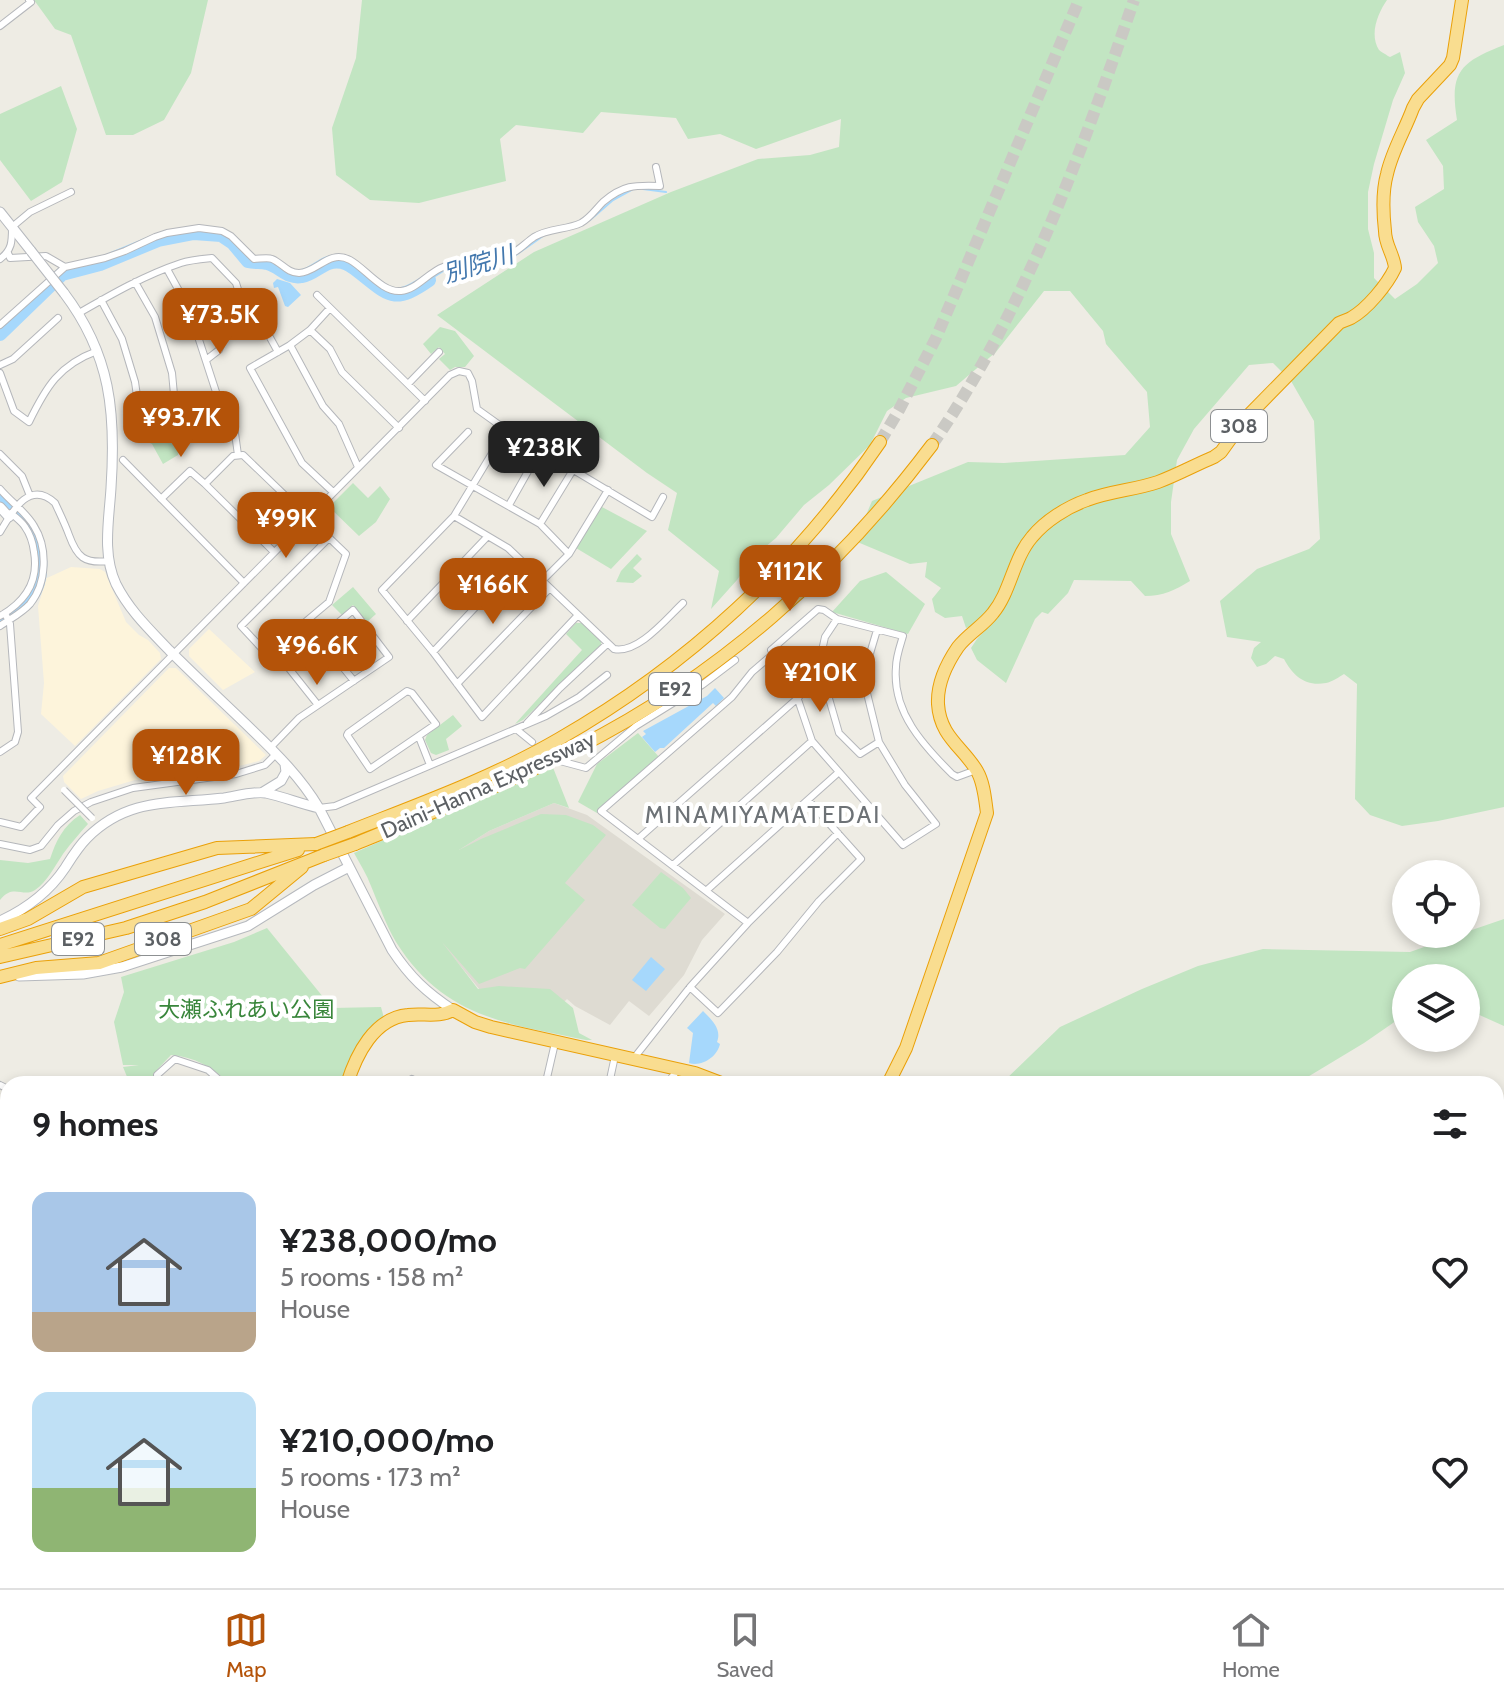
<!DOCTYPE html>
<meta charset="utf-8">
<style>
:root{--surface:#fff;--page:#f6f6f6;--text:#202124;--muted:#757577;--line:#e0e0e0;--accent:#b45309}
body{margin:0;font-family:Cabin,"Noto Sans JP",sans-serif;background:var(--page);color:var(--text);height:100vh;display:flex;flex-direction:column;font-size:30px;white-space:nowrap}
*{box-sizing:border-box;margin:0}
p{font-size:26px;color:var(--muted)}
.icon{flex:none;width:44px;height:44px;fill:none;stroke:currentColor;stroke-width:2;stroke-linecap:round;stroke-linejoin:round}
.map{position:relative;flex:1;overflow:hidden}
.panel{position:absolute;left:0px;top:1076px;width:1504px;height:512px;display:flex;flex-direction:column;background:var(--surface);border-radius:24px 24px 0 0;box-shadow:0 4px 12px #0003}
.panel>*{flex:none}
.controls{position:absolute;left:1392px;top:860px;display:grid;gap:16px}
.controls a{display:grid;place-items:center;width:88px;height:88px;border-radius:50%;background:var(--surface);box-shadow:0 4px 12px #0003;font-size:40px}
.price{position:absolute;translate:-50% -68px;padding:0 18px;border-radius:16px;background:var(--accent);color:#fff;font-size:26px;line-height:52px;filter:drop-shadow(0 2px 4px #0008)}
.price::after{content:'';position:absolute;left:50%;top:48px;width:24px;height:18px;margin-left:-12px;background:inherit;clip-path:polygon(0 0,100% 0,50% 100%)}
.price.current{background:#222;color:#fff}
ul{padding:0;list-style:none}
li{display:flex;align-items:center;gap:24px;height:200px;padding:0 32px}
li span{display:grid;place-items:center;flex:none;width:224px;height:160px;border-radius:16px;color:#555}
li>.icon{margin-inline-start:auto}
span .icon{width:96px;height:96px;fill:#fffc;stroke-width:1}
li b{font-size:34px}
h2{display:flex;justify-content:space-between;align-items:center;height:96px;padding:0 32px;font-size:34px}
.tab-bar{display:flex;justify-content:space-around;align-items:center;height:112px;border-top:2px solid var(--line);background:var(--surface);font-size:22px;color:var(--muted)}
.tab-bar a{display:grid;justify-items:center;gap:4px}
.tab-bar .current{color:var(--accent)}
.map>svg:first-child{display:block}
.commercial{fill:#fdf4db}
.education{fill:#dedbd2}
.green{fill:#c2e5c2}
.water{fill:#a6d8fc}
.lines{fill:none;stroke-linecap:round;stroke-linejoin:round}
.stream{stroke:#a6d8fc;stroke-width:2}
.river{stroke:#a6d8fc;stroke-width:14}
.highway-tunnel{stroke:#cac9c4;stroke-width:12;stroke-dasharray:12 6;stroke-linecap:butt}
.street-casing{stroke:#b5b7bb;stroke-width:8}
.secondary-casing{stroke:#b6b9be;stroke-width:11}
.highway-casing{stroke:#eaa008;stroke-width:14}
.street{stroke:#fff;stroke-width:6}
.secondary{stroke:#fff;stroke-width:9}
.highway{stroke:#f9dd90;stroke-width:12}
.street-bridge-casing{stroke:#b5b7bb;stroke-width:8;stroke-linecap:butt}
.secondary-bridge-casing{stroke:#b6b9be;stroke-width:11;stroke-linecap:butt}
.highway-bridge-casing{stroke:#eaa008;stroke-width:14;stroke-linecap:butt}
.street-bridge{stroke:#fff;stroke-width:6}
.secondary-bridge{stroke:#fff;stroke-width:9}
.highway-bridge{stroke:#f9dd90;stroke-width:12}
.labels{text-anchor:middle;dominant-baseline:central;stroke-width:8;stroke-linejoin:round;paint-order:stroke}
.shield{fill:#fff;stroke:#8d9092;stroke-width:2}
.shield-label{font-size:20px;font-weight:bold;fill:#5c6064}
.street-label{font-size:22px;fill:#5c6064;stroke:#fff}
.park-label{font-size:22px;fill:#39863b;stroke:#fff}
.water-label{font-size:24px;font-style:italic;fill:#4378ae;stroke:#fff}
.neighbourhood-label{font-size:24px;letter-spacing:2px;fill:#6d7276;stroke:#fff}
</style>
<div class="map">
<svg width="1504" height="1588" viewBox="0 0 1504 1588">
<rect width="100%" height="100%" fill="#eeece4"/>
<path class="commercial" d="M 71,567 L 100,569 L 105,572 L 126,622 L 139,635 L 148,640 L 160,653 L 161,659 L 75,746 L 41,714 L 44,683 L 38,606 L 47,578 Z
M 209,629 L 255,672 L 223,690 L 189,656 L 189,649 Z
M 169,668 L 176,668 L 266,755 L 259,761 L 211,773 L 135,780 L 98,791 L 81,799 L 64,782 L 63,776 Z"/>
<path class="education" d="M 554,803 L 587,815 L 725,914 L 702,940 L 684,975 L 649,1016 L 629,1001 L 610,1025 L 575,1006 L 567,999 L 546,1020 L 480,990 L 445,947 L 432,925 L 418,876 L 489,831 Z"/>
<path class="green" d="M 34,0 L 208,0 L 191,73 L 164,120 L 133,135 L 106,135 L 71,35 L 55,29 Z
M 362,0 L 1387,0 C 1378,13 1369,34 1379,50 C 1380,51 1388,56 1390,57 L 1400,52 L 1405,73 L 1393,100 L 1374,164 L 1368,192 L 1368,229 L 1374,253 L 1374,278 L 1395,299 L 1417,284 L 1438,263 L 1434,246 L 1418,222 L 1415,207 L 1444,189 L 1443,166 L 1426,140 L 1457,120 C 1449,71 1461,62 1504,45 L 1504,807 L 1438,821 L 1402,826 L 1370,815 L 1355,799 L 1357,684 L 1344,674 C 1339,677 1332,682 1326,683 C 1306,687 1293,676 1284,659 L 1275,656 L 1266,664 L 1257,667 L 1251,658 L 1254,648 L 1261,642 L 1227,637 L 1220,601 L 1257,569 L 1309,549 L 1320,539 L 1314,421 L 1291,381 L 1273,363 L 1249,365 L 1194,429 L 1177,460 L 1171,502 L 1171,534 L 1190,581 C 1175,590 1163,596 1145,596 L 1131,581 L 1074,580 L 1068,593 L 1048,614 L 1042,612 L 1035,619 L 1006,683 L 977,660 L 971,648 L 977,639 L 988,627 L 973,626 L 966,628 L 962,616 L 945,618 L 935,612 L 932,599 L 941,588 L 925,577 L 927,562 L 910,564 L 855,541 L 872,501 L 968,462 L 1004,463 L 1125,455 L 1150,427 L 1147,392 L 1106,344 L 1103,331 L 1070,291 L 1044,291 L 996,352 L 956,386 L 906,398 L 887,411 L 870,445 L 829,485 L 804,505 L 776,538 L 753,557 L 737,580 L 711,609 L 719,571 L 668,530 L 677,493 L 647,473 L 437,315 L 534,252 L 671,192 L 758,159 L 810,155 L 839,147 L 841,119 L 756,149 L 720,134 L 688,139 L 676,118 L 601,112 L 583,133 L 516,125 L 500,139 L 506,181 L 419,203 L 370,200 L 336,175 L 332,128 L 356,58 Z
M 61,86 L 77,129 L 62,182 L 31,201 L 0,160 L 0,114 Z
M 440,327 L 455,331 L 474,356 L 465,367 L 455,367 L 450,370 L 439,359 L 445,354 L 439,347 L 431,354 L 423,344 Z
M 151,429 L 180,431 L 178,455 L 163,464 L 152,444 L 150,443 Z
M 353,483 L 368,498 L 380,486 L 390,499 L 376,522 L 359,536 L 329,507 Z
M 602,507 L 647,531 L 611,569 L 576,548 Z
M 637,554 L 642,559 L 633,568 L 642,576 L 633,583 L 616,582 L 621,571 Z
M 886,572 L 925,604 L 908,634 L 832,612 L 860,581 Z
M 353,587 L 376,614 L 367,622 L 353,605 L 342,615 L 332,605 Z
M 576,623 L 582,623 L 601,641 L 601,645 L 523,720 L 515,724 L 582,650 L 566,634 Z
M 453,715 L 462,726 L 446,739 L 449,750 L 436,755 L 431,753 L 425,740 L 427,735 Z
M 638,733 L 659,757 L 597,813 L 578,802 L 597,764 Z
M 552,765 L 569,808 L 554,803 L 489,831 L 459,850 L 481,839 L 541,814 L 566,815 L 593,825 L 606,835 L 565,883 L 585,900 L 525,969 L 520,968 L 479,984 L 442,942 L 478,989 L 499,986 L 550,989 L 573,1008 L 579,1033 L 592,1040 L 586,1040 C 506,1023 444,1018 396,942 C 386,925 379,905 371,886 C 367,875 360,864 354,853 L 488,794 L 517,783 Z
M 80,815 L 88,824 C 79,834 71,843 63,854 C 55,866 47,882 35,890 C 23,898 13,883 0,900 L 0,860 L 28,863 L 50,859 C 56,841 63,826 80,815 Z
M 661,872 L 683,888 L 691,898 L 665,929 L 660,928 L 632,905 Z
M 1504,919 L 1504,1026 L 1466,1009 L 1466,978 L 1406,978 L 1406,1014 L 1364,1043 L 1296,1084 L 1001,1084 L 1060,1027 L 1142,989 L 1198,966 L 1263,949 L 1410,952 L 1461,934 L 1466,934 L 1466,932 Z
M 267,928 L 332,1008 L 381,1007 L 384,1018 L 344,1084 L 229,1084 C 214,1067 194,1057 171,1055 L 153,1074 L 157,1084 L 130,1084 L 123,1067 L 139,1065 L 123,1065 L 114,1022 L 124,992 L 121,977 L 234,942 Z
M 1496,1162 L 1504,1164 L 1504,1588 L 1226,1588 L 1224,1580 L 1496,1580 Z
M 239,1580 L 311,1580 C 289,1588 285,1588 263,1581 L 246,1588 L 239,1583 Z
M 324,1580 L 481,1580 L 482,1588 L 321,1588 L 326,1583 Z
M 1062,1580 L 1107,1580 L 1112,1584 L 1110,1588 L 1060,1588 Z
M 1129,1580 L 1202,1580 L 1197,1588 L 1137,1588 Z"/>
<path class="water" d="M 277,279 L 290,283 L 301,295 L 288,307 L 285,306 L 278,287 L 274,288 L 273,283 Z
M 715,688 L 724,698 L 716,706 L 713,703 L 664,748 L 660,748 L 655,752 L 642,737 L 646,734 L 643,731 L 707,696 Z
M 651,957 L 665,969 L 646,991 L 632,980 Z
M 703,1011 C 712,1020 722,1029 717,1042 L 720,1044 C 717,1057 702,1067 689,1063 L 693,1033 L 687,1028 Z"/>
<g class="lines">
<path class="stream" d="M 643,189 L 666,192
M 590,220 L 613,200 L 633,189
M 429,280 L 448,268 L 513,257 L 543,236
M 861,1588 L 864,1580"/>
<path class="river" d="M 0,334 L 62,274 L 100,264 L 158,240 L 194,233 L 221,235 L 233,243 L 248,261 C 255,263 261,261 267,263 C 280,266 287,279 302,276 C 316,274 325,258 342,262 C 348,263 353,267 358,271 C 389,295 393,305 429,280
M 0,495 C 9,504 18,512 26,522 C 42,541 46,578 30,598 C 22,607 10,614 0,621"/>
<path class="highway-tunnel" d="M 880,442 L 899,410 L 936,338 L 1079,0
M 932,445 C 1026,308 1080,156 1134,0"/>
<g class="street-casing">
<path id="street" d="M 0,26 L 31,2 L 29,0
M 8,253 L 10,258 L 46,256 L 65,267
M 0,259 C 12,250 12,242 12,227 L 30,212 L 71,192
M 167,269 L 189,309 L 217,395 L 234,426 L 238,455
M 135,282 L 155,317 L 172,373 L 177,427
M 317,295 L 425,401
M 101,300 L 122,339 L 135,382 L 141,423 L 184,427 L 235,428
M 79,313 C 112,294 145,275 181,263 C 190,260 202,259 212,258 L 236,283 L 241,299 L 192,317
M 0,325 L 65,267 L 105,258 L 125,251 L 155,237 L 167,233 L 199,228 L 222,231 L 231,236 L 254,259 C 259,259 268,257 272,259 C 282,263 287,273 299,273 C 318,272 329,249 350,260 C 365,268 382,293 401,291 C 416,290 429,272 443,267 C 463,259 484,261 504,256 C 516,254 524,244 534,237 C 549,228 566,230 581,223 C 590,218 596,209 603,202 C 623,185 634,185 660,186 L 656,167
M 310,330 L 330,349 L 342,372 L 399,428
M 267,332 L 278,352
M 290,345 L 310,330 L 330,308
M 206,360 L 219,350 L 222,342
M 0,365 L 13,359 L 58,318
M 0,373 L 14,411 L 29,422 C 46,387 59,365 97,351
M 408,384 L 439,352
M 468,432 L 436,465 L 540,524 L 569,554
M 0,454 L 22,476 L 30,496
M 123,460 L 244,583
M 0,489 C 11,502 26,512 34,526 C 48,548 47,583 30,604 C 22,613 10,619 0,626
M 333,492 L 302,463 L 250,368 L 290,345 L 323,406 L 339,424 L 358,467
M 161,499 L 190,471 L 205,484
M 509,505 L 540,450
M 454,516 L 508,548 L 614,649 C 638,654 666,619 683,603
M 540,524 L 573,470
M 0,532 C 12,512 29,479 55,503 C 60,514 65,524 69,535 C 77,557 84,564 109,561
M 274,552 L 205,484 L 233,456 L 243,455 L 346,554 L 329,602 L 267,654 L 241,626 L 329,538
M 543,580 L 569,554 L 608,490
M 578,615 L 482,717 L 433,652 L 382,590 L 454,516 L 503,435 L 510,432 L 652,517 L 663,497
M 0,616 C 25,602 39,581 34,552 C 33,544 30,534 25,527 C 22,522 16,518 11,513
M 407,621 L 487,537
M 319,638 L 354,681
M 433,652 L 520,560
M 773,654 L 771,650 L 818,609 L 824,610 L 837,619
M 457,684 L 550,588
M 407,691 L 412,693 L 436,724 L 370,769 L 347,735 L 348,733 Z
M 527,723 L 560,688 L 607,644
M 516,729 L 532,742
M 419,737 L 430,765
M 879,742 L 860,754 L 839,733 L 819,664 L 825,637 L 837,619 L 903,636 C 900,646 896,657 896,667 C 892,712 923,745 952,774 L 957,777 L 976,770
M 270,748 L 299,718 L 389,657 L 353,610 L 287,666 L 318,705
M 0,752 L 15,742 L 18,732 L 10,624 L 5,613
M 560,761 L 586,768 L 636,726 L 702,685 L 735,660
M 319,808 L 335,806 L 546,716 L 579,697 L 607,675
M 0,822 L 21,827 L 40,807 L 31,798 L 450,375 L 459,371 L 468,373 L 472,381 L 477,409 L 505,429 L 506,433
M 638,839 L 799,697
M 0,844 L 30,850 L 41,846 L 58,825 L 74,811 L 91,802 L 133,788 L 236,774 L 265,765 L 276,754
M 673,865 L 812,741
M 707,890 L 839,772
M 748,923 L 601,811 L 732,697 L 752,672 L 773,654 L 789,673 L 812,741 L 903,845 L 936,824 L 905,785 L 879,742 L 863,677 L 877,630
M 690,987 L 718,1013 L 777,952 L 819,901 L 861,859 L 809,801
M 634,1058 L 690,987 L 748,923 L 838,833
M 160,1084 L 157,1075 L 175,1059 L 208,1070 L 224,1084
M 410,1084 L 412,1079 L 421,1084
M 548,1084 L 546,1082 L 555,1043
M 609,1084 L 615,1056
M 666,1084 L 679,1069
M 0,1085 L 8,1089
M 0,1280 L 8,1284
M 0,1360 L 5,1362 L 8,1358
M 0,1477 L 8,1491
M 0,1504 L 8,1499
M 0,1553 L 8,1560
M 183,1580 L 193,1588
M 671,1580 L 678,1588
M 762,1580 L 774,1588
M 851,1580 L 852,1588
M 890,1580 C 910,1588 927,1580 948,1588
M 3,1588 L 5,1586 L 8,1588
M 76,1588 L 75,1585 L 79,1580
M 804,1588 L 829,1580"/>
</g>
<g class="secondary-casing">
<path id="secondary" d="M 0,212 L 31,251
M 64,293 C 111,355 116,413 111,488 C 109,520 102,554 116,584 C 129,610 149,629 169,650 C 196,677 224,703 252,730 C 277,754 301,778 319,808 L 392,950 C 410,977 426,992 453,1010
M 0,507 L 9,517
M 263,792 L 281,781 L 286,772 L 285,764
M 0,921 C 26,909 49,892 65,868 C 72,857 78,847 87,838 C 128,797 171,804 224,798 C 237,796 253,791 266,793 C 284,797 301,804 319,808
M 19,976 L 83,974 L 122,967 L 248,926 L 314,885 L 349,867
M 1117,1580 L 1125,1588"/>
</g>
<g class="highway-casing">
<path id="highway" d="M 348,832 C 419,804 492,778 559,739 C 687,666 797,565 880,442
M 355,844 C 430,813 506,784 579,747 C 719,676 838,570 932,445
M 0,929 L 28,919 L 83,887 L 217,848 L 316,844
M 0,945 L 298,850
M 0,957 L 126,928 L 205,902 L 324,855
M 0,977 L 36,968 L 99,963 L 251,909 L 302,867
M 347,1084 C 356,1055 374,1018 408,1015 C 424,1013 439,1018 453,1010 L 475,1022 L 491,1027 L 695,1073 L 724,1084
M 888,1084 L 906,1048 L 987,813 C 985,799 984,783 977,771 C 963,747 940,737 938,704 C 937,684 947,663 958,647 C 968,634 983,626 993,613 C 1011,591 1013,559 1032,537 C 1045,521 1067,507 1087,500 C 1110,491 1135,490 1158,482 C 1177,475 1195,465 1214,457 L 1221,452 L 1244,420 L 1339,323 C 1343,321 1347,320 1351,318 C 1367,309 1387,285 1395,268 C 1394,255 1385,245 1385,231 C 1383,213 1382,192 1387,174 C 1392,151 1405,130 1413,108 L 1418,99 L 1450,65 L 1453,58 L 1462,0
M 148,1588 L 153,1580"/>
</g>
<use href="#street" class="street"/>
<use href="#secondary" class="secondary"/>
<use href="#highway" class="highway"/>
<g class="street-bridge-casing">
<path id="street-bridge" d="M 64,790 L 92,818"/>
</g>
<g class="secondary-bridge-casing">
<path id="secondary-bridge" d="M 31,251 L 64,293"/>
</g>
<g class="highway-bridge-casing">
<path id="highway-bridge" d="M 316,844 L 348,832
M 324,855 L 355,844"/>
</g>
<use href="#street-bridge" class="street-bridge"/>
<use href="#secondary-bridge" class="secondary-bridge"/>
<use href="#highway-bridge" class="highway-bridge"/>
</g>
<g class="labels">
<g class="shield">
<rect x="1211" y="410" width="56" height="32" rx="6"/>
<rect x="649" y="673" width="52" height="32" rx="6"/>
<rect x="52" y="923" width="52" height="32" rx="6"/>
<rect x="135" y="923" width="56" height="32" rx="6"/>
</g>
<g class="shield-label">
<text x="1239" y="426">308</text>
<text x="675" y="689">E92</text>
<text x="78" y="939">E92</text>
<text x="163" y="939">308</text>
</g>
<g class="street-label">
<text transform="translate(488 785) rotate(-24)">Daini-Hanna Expressway</text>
</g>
<g class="park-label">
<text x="246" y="1009">大瀬ふれあい公園</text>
</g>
<g class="water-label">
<text transform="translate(478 264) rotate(-17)">別院川</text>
</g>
<g class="neighbourhood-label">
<text x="763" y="814">MINAMIYAMATEDAI</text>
</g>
</g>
</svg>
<div class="controls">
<a><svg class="icon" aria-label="locate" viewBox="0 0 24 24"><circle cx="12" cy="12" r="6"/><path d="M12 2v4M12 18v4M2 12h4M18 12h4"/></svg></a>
<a><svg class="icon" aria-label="layers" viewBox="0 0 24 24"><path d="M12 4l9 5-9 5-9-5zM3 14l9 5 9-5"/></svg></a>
</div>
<b class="price" style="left:220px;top:356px">¥73.5K</b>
<b class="price" style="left:181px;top:459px">¥93.7K</b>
<b class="price current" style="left:544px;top:489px">¥238K</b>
<b class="price" style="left:286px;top:560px">¥99K</b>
<b class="price" style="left:790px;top:613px">¥112K</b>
<b class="price" style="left:493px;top:626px">¥166K</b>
<b class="price" style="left:317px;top:687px">¥96.6K</b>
<b class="price" style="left:820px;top:714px">¥210K</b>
<b class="price" style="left:186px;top:797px">¥128K</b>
<section class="panel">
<h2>9 homes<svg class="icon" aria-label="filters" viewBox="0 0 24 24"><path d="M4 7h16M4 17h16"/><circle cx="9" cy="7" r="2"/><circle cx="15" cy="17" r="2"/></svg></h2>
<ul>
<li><span style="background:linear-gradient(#a9c7e8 75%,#b9a48a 0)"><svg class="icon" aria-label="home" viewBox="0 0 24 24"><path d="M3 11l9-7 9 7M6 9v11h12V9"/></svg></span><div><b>¥238,000/mo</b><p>5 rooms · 158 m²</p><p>House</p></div><svg class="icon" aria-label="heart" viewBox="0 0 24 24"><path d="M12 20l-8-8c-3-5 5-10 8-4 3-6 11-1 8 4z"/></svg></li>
<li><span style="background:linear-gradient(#bfe0f5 60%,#8fb573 0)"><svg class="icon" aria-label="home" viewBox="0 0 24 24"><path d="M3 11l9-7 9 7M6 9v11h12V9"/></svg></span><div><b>¥210,000/mo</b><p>5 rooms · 173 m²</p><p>House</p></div><svg class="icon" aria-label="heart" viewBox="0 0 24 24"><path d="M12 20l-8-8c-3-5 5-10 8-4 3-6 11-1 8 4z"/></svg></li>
</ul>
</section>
</div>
<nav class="tab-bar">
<a class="current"><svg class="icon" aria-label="map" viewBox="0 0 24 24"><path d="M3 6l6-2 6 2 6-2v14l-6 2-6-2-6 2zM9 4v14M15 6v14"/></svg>Map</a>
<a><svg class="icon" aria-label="saved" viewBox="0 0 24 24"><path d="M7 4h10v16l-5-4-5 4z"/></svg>Saved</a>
<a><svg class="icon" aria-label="home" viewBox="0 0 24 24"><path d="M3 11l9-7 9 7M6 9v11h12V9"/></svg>Home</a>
</nav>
